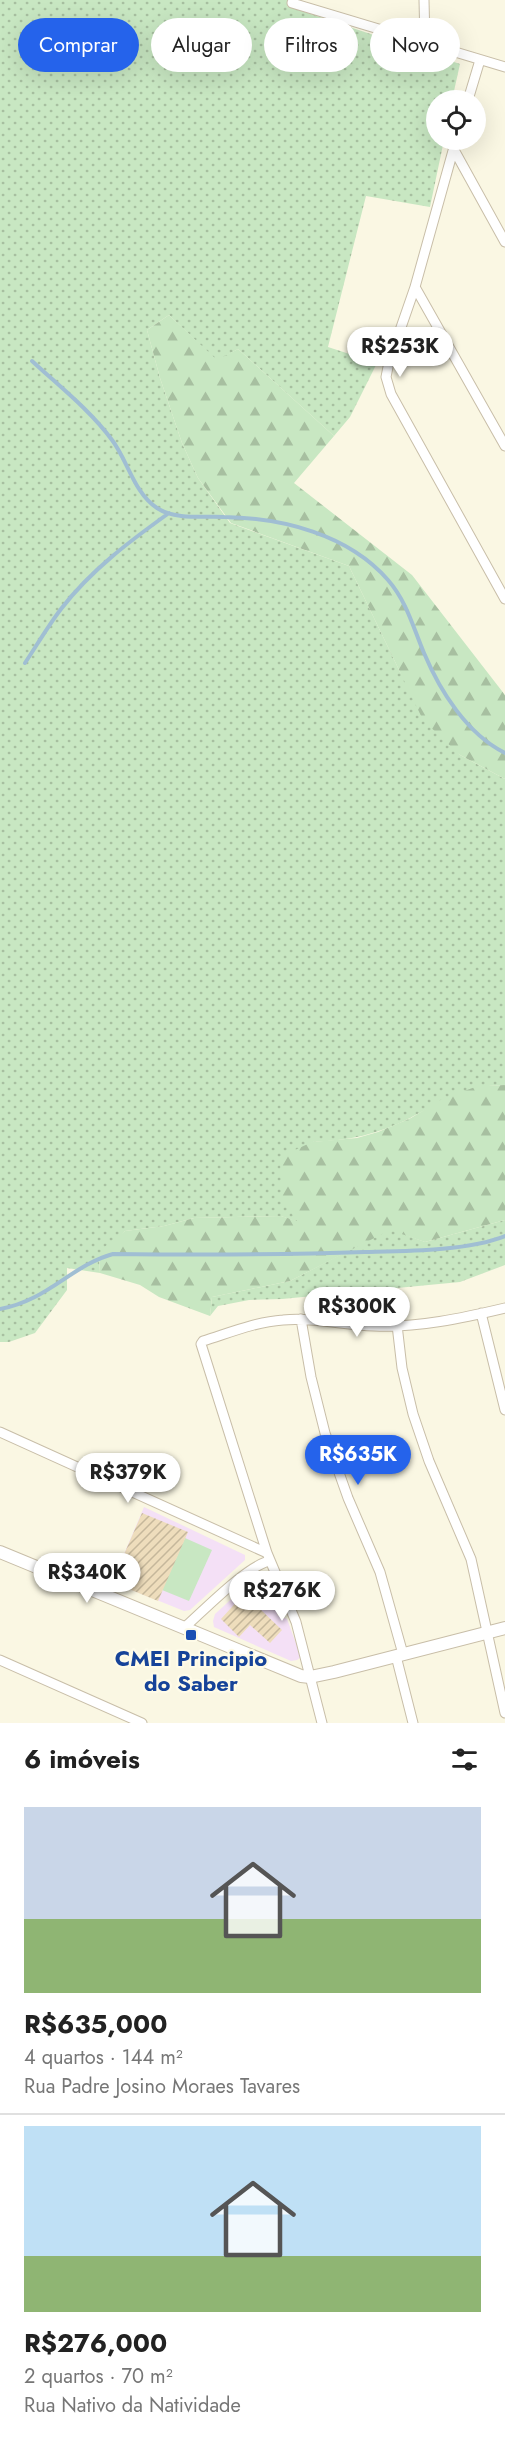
<!DOCTYPE html>
<html lang="pt">
<meta charset="utf-8">
<style>
:root{--surface:#fff;--page:#f6f6f6;--text:#222;--muted:#767676;--line:#e0e0e0;--accent:#2563eb}
body{margin:0;font-family:Jost,sans-serif;background:var(--page);color:var(--text);height:100vh;display:flex;flex-direction:column;font-size:22px;white-space:nowrap}
*{box-sizing:border-box;margin:0}
p{font-size:20px;color:var(--muted)}
.icon{flex:none;width:33px;height:33px;fill:none;stroke:currentColor;stroke-width:2;stroke-linecap:round;stroke-linejoin:round}
.map{position:relative;height:1723px;overflow:hidden}
.side{display:flex;flex-direction:column;background:var(--surface);flex:1}
.side>*{flex:none}
.banner{position:absolute;left:18px;top:18px;width:470px;height:54px;display:flex;gap:12px}
.buttons{position:absolute;left:426px;top:90px;display:grid;gap:12px}
.buttons a{display:grid;place-items:center;width:60px;height:60px;border-radius:50%;background:var(--surface);box-shadow:0 6px 24px #0002;font-size:30px}
.price{position:absolute;translate:-50% -51px;padding:0 14px;border-radius:21px;background:#fff;color:#222;font-size:20px;line-height:39px;filter:drop-shadow(0 2px 3px #0008)}
.price::after{content:'';position:absolute;left:50%;top:36px;width:18px;height:14px;margin-left:-9px;background:inherit;clip-path:polygon(0 0,100% 0,50% 100%)}
.price.active{background:var(--accent);color:#fff}
ul{padding:0;list-style:none}
li{display:grid;align-content:center;gap:12px;height:318px;padding:0 24px}
li+li{border-top:2px solid var(--line)}
li span{display:grid;place-items:center;height:186px;border-radius:0px;color:#555}
li>.icon{margin-inline-start:auto}
span .icon{width:108px;height:108px;fill:#fffc;stroke-width:1}
li b{font-size:26px}
h2{display:flex;justify-content:space-between;align-items:center;height:72px;padding:0 24px;font-size:26px}
.chip{padding:0 21px;border-radius:27px;background:var(--surface);box-shadow:0 6px 24px #0002;font-size:21px;line-height:54px}
.chip.active{background:var(--accent);color:#fff}
.map>svg:first-child{display:block}
.education{fill:#f4e0f6}
.grass{fill:url(#grass-dots)}
.forest{fill:url(#forest-firs)}
.garden{fill:#c8e7c2}
.lines{fill:none;stroke-linecap:round;stroke-linejoin:round}
.stream{stroke:#a0bed3;stroke-width:4}
.building{fill:url(#building-hatch)}
.minor-casing{stroke:#c8bea8;stroke-width:11}
.tertiary-casing{stroke:#c8bea8;stroke-width:14}
.minor{stroke:#fff;stroke-width:9}
.tertiary{stroke:#fff;stroke-width:12}
.transit-dot{fill:#1a4fb4;stroke:#fefbe8;stroke-width:2}
.labels{text-anchor:middle;dominant-baseline:central;stroke-width:4.5;stroke-linejoin:round;paint-order:stroke}
.transit-label{font-size:22px;font-weight:bold;fill:#164399;stroke:#fefbe8}
</style>
<div class="map">
<svg width="505" height="1723" viewBox="0 0 505 1723">
<defs>
<pattern id="grass-dots" width="8" height="8" patternUnits="userSpaceOnUse" patternTransform="scale(1.5)"><rect width="8" height="8" fill="#c8e7c2"/><path d="M2 2h.1M6 6h.1" fill="none" stroke="#a7bfa0" stroke-width="1.8" stroke-linecap="round"/></pattern>
<pattern id="forest-firs" width="22" height="20" patternUnits="userSpaceOnUse" patternTransform="scale(1.5)"><rect width="22" height="20" fill="#c8e7c2"/><path d="M5 1l3.5 6h-7zM16 11l3.5 6h-7z" fill="#a7bfa0"/></pattern>
<pattern id="building-hatch" width="6" height="6" patternUnits="userSpaceOnUse" patternTransform="scale(1.5)"><rect width="6" height="6" fill="#eeddbc"/><path d="M-1 1l2-2M0 6l6-6M5 7l2-2" fill="none" stroke="#c5b79b"/></pattern>
</defs>
<rect width="100%" height="100%" fill="#faf7e3"/>
<path class="education" d="M 144,1507 L 245,1555 L 245,1560 L 190,1610 L 184,1611 L 112,1582 Z
M 257,1579 L 268,1582 L 279,1605 L 277,1615 L 287,1619 L 301,1657 L 297,1660 L 291,1661 L 214,1627 L 213,1621 L 215,1614 L 250,1582 Z"/>
<path class="grass" d="M 0,0 L 287,0 L 287,6 L 460,64 L 452,100 L 436,100 L 436,140 L 444,140 L 430,207 L 366,196 L 328,347 L 377,363 L 350,417 L 334,436 L 238,349 L 217,361 L 169,315 L 147,330 L 160,378 L 182,443 L 198,478 L 230,523 L 349,566 L 400,672 L 460,755 L 505,779 L 505,1085 C 466,1085 443,1101 410,1118 C 380,1134 347,1141 312,1142 L 298,1222 L 281,1216 L 194,1218 L 164,1226 L 125,1231 L 99,1257 L 100,1273 L 67,1268 L 67,1290 L 35,1333 L 9,1342 L 0,1342 Z
M 505,1220 L 505,1265 L 460,1282 L 282,1299 L 249,1300 L 218,1306 L 210,1316 L 212,1297 L 290,1281 L 390,1229 L 425,1242 Z"/>
<path class="forest" d="M 169,315 L 217,360 L 238,349 L 334,436 L 294,483 L 412,575 L 505,695 L 505,779 L 460,755 L 423,720 L 349,566 L 231,523 L 198,478 L 182,443 L 160,378 L 147,330 Z
M 505,1085 L 505,1220 L 425,1242 L 390,1230 L 290,1281 L 212,1297 L 210,1316 L 159,1297 L 140,1285 L 100,1273 L 99,1257 L 102,1249 L 125,1231 L 164,1226 L 194,1218 L 281,1216 L 297,1221 L 282,1199 L 280,1157 L 312,1142 L 357,1138 L 378,1132 L 411,1118 L 442,1099 L 478,1086 Z"/>
<path class="garden" d="M 185,1538 L 212,1550 L 189,1601 L 162,1590 Z"/>
<g class="lines">
<path class="stream" d="M 32,361 C 59,386 90,410 112,440 C 128,461 134,493 157,508 C 175,520 204,516 224,517 C 282,518 348,534 388,580 C 407,602 413,627 424,653 C 440,691 467,734 505,753
M 25,663 C 37,645 48,626 61,609 C 91,570 130,541 169,513
M 0,1309 C 47,1301 72,1265 113,1254 C 197,1255 281,1255 365,1252 C 405,1251 468,1251 505,1236"/>
</g>
<path class="building" d="M 142,1513 L 188,1532 L 158,1601 L 112,1582 Z
M 251,1586 L 268,1601 L 260,1609 L 282,1630 L 270,1643 L 250,1625 L 239,1637 L 221,1619 Z"/>
<g class="lines">
<g class="minor-casing">
<path id="minor" d="M 293,0 L 292,3 L 505,67
M 424,0 L 425,42
M 468,100 L 480,60
M 456,140 L 415,287 L 389,362 L 386,377 L 391,394 L 505,599
M 453,148 L 505,242
M 415,287 L 505,446
M 481,1313 L 505,1410
M 301,1319 L 311,1377 L 325,1433 L 348,1498 L 380,1572 L 403,1654
M 397,1325 L 402,1368 L 413,1414 L 429,1461 L 471,1559 L 505,1713
M 0,1432 L 267,1553
M 185,1627 C 203,1611 249,1564 270,1561
M 396,1656 L 413,1723
M 0,1660 L 142,1723
M 322,1723 L 296,1622 L 267,1553 L 201,1344 L 203,1341 C 229,1333 255,1322 283,1320 C 313,1317 343,1325 374,1326 C 417,1328 463,1318 505,1308"/>
</g>
<g class="tertiary-casing">
<path id="tertiary" d="M 0,1552 L 301,1676 L 310,1677 L 334,1672 L 505,1628"/>
</g>
<use href="#minor" class="minor"/>
<use href="#tertiary" class="tertiary"/>
</g>
<rect class="transit-dot" x="185" y="1629" width="12" height="12" rx="3"/>
<g class="labels">
<g class="transit-label">
<text x="191" y="1658">CMEI Principio<tspan x="191" dy="25">do Saber</tspan></text>
</g>
</g>
</svg>
<div class="buttons">
<a><svg class="icon" aria-label="locate" viewBox="0 0 24 24"><circle cx="12" cy="12" r="6"/><path d="M12 2v4M12 18v4M2 12h4M18 12h4"/></svg></a>
</div>
<b class="price" style="left:400px;top:378px">R$253K</b>
<b class="price" style="left:357px;top:1338px">R$300K</b>
<b class="price active" style="left:358px;top:1486px">R$635K</b>
<b class="price" style="left:128px;top:1504px">R$379K</b>
<b class="price" style="left:87px;top:1604px">R$340K</b>
<b class="price" style="left:282px;top:1622px">R$276K</b>
<div class="banner">
<a class="chip active">Comprar</a>
<a class="chip">Alugar</a>
<a class="chip">Filtros</a>
<a class="chip">Novo</a>
</div>
</div>
<section class="side">
<h2>6 imóveis<svg class="icon" aria-label="filters" viewBox="0 0 24 24"><path d="M4 7h16M4 17h16"/><circle cx="9" cy="7" r="2"/><circle cx="15" cy="17" r="2"/></svg></h2>
<ul>
<li><span style="background:linear-gradient(#c9d6e8 60%,#8fb573 0)"><svg class="icon" aria-label="home" viewBox="0 0 24 24"><path d="M3 11l9-7 9 7M6 9v11h12V9"/></svg></span><div><b>R$635,000</b><p>4 quartos · 144 m²</p><p>Rua Padre Josino Moraes Tavares</p></div></li>
<li><span style="background:linear-gradient(#bfe0f5 70%,#8fb573 0)"><svg class="icon" aria-label="home" viewBox="0 0 24 24"><path d="M3 11l9-7 9 7M6 9v11h12V9"/></svg></span><div><b>R$276,000</b><p>2 quartos · 70 m²</p><p>Rua Nativo da Natividade</p></div></li>
</ul>
</section>
